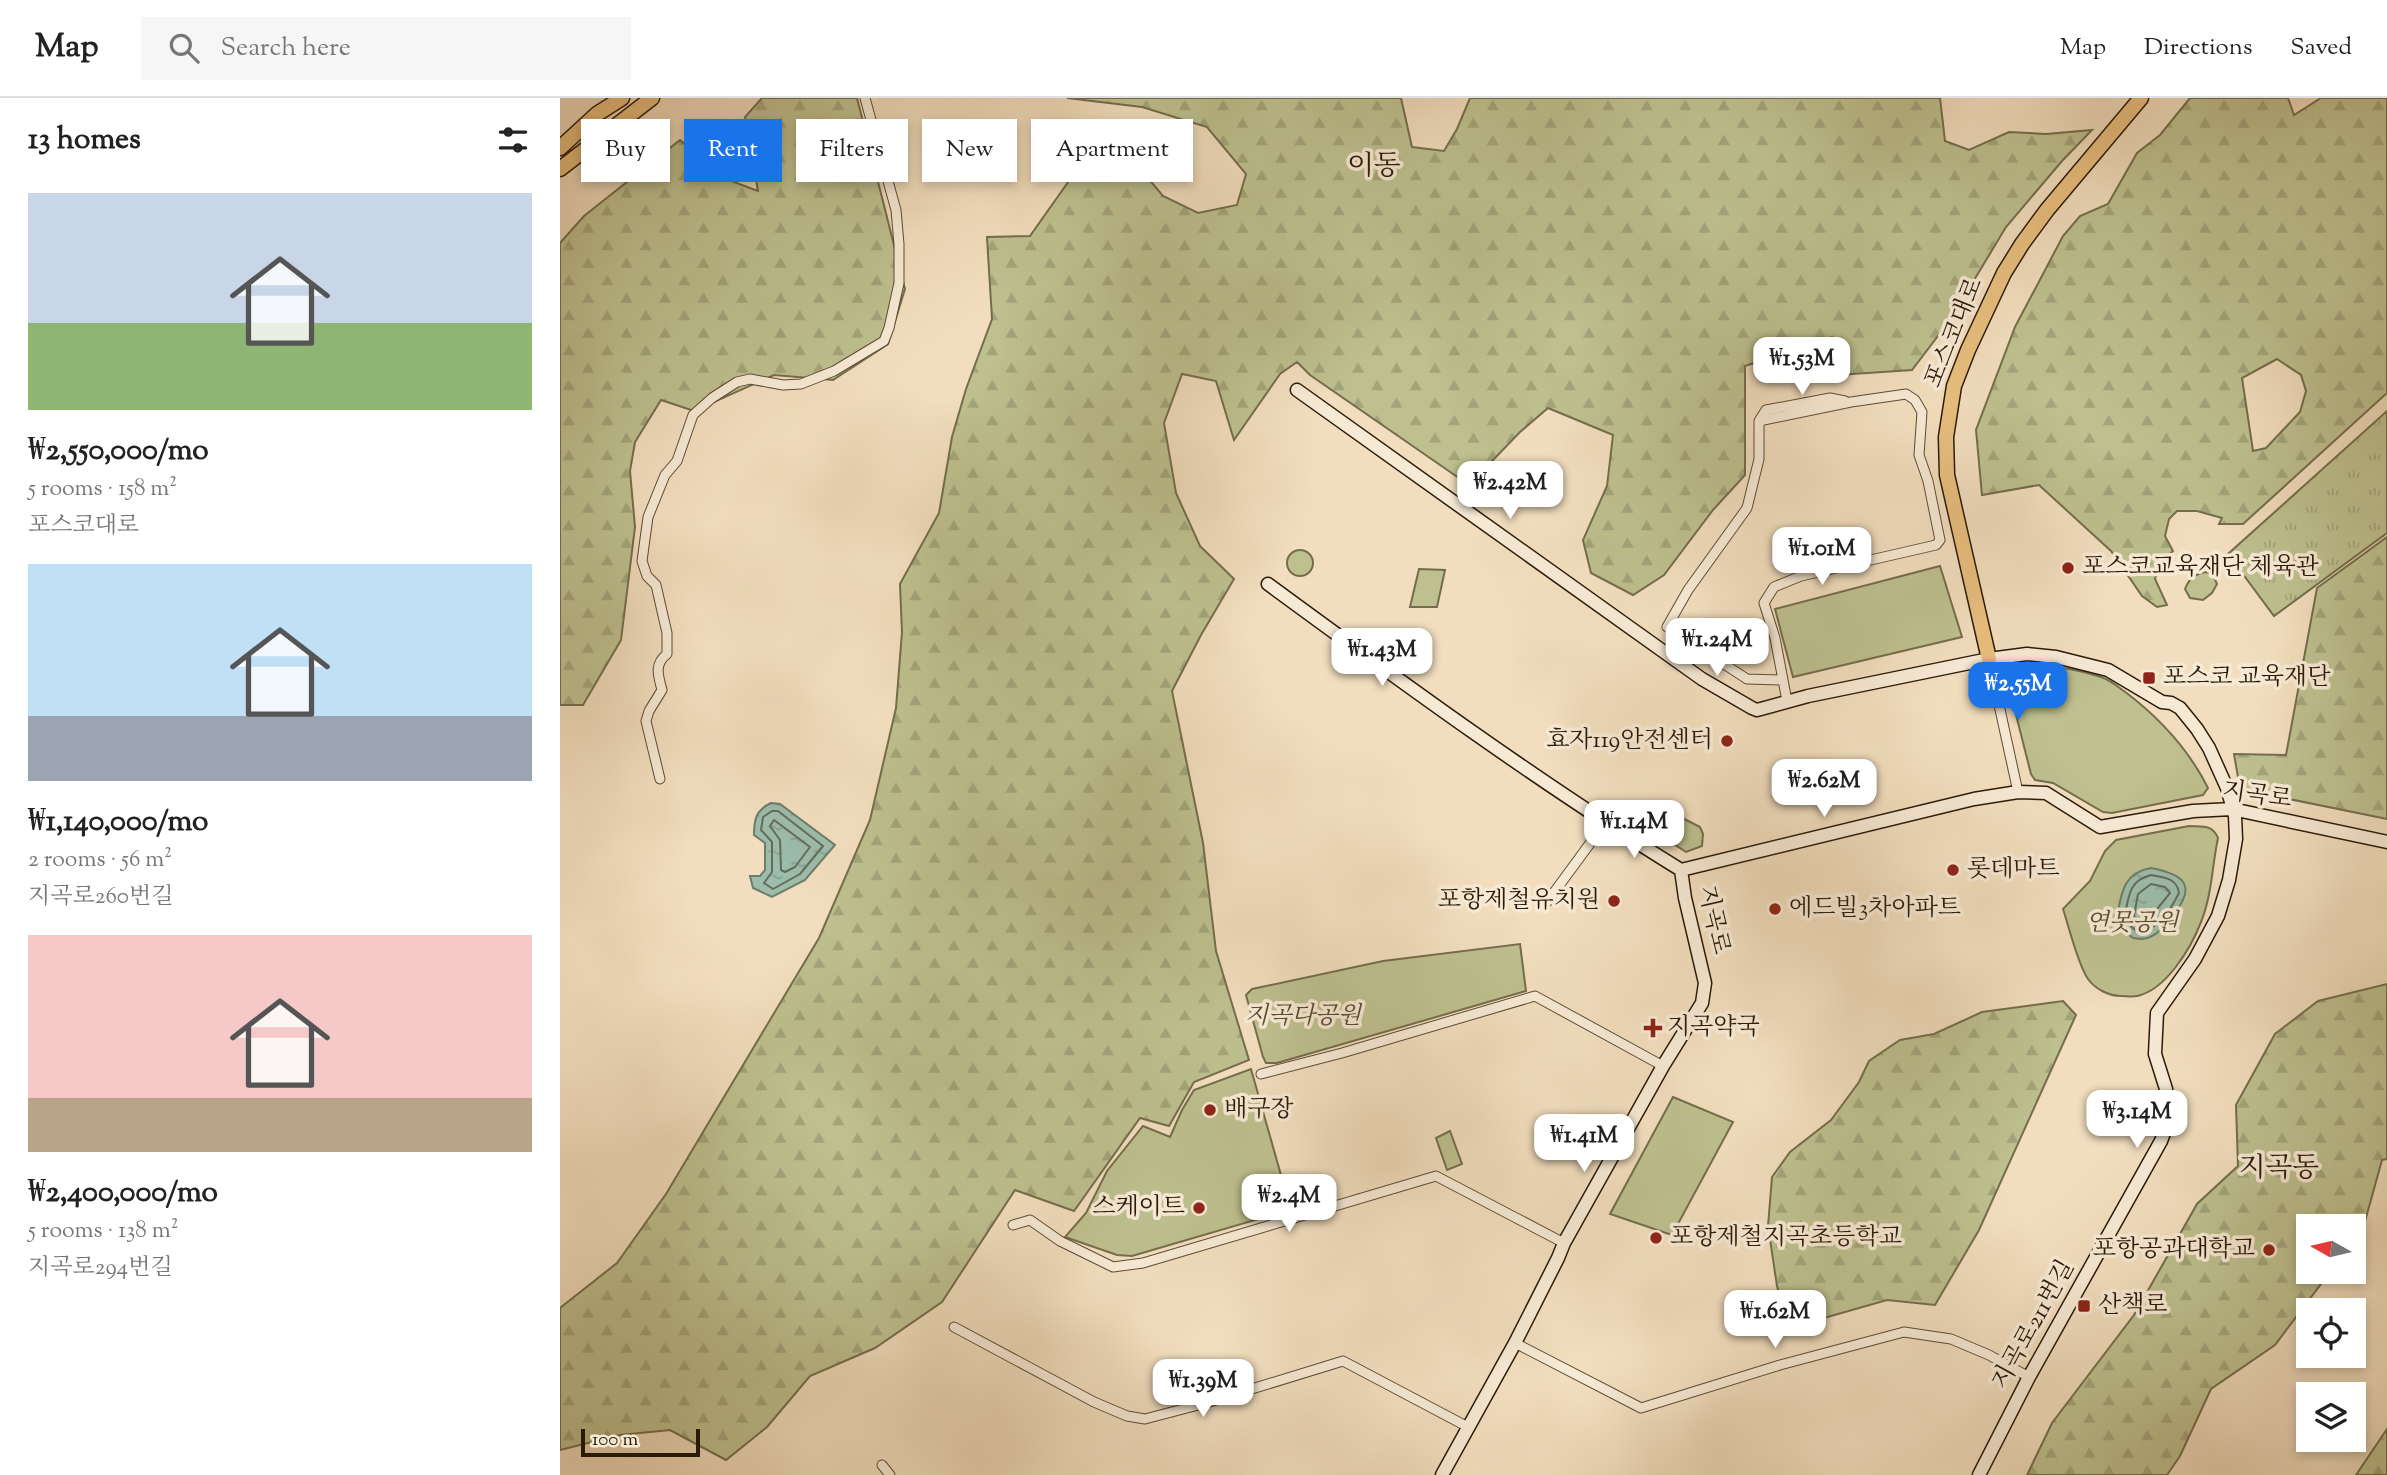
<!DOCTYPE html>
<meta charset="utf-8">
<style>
:root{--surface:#fff;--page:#f6f6f6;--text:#222;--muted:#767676;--line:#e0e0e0;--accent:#1a73e8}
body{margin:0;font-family:"Sorts Mill Goudy","Noto Serif KR",serif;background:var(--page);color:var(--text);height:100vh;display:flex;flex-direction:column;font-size:26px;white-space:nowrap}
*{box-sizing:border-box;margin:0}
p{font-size:23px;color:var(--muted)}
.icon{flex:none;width:38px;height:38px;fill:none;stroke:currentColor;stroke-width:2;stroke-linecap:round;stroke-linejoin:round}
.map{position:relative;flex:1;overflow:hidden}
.drawer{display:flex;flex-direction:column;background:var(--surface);width:560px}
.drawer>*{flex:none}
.guide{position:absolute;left:21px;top:21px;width:665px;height:63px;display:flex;gap:14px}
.needle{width:46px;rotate:278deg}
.controls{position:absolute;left:1736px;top:1116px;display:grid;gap:14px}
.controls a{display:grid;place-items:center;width:70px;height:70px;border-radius:0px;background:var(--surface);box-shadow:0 4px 10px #0003;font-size:35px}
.scale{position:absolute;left:21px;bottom:18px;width:119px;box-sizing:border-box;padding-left:7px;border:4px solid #2a1a08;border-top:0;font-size:19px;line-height:24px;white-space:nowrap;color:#2a1a08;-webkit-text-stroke:5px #f7ead5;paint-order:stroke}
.price{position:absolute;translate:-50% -60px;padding:0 16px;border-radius:14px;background:#fff;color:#222;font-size:23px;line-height:46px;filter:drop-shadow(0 2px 4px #0008)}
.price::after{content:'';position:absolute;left:50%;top:42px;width:21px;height:16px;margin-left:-10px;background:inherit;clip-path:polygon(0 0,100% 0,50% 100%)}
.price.on{background:var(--accent);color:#fff}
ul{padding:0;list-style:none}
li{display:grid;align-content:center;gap:14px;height:371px;padding:0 28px}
li span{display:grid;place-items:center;height:217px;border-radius:0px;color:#555}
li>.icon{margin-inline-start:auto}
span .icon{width:126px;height:126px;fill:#fffc;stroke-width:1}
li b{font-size:30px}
h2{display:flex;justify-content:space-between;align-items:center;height:84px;padding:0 28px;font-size:30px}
.chip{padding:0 24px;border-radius:0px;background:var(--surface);box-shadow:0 4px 10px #0003;font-size:24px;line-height:63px}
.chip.on{background:var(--accent);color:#fff}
header{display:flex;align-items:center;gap:42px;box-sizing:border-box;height:98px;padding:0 35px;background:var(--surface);border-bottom:2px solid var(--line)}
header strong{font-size:33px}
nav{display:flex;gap:38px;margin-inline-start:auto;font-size:24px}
.search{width:490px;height:63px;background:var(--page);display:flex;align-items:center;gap:18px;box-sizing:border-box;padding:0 24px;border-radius:0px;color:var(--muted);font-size:26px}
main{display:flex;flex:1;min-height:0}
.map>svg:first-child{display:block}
.grass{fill:url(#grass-tufts);stroke:#746d4c;stroke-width:2}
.forest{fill:url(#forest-firs);stroke:#746d4c;stroke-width:2;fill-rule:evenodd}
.park{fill:#bec08f;stroke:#746d4c;stroke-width:2}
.water{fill:url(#water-ripples);stroke:#6e7c6a;stroke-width:2}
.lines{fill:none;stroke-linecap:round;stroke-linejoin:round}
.shore{stroke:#636c5a;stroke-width:2}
.street-casing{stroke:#5c4b36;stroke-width:11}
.secondary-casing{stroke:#2a1a08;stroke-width:15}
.primary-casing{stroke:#2a1a08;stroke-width:17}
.street{stroke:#f7ead5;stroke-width:9}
.secondary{stroke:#f7ead5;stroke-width:12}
.primary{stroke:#e9bf7f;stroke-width:14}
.poi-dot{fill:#8f2418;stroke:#f7ead5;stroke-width:2.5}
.labels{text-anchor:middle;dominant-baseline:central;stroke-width:7;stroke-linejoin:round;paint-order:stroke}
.street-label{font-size:24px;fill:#2a1a08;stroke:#f7ead5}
.poi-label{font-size:24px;fill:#2a1a08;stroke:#f7ead5;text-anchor:start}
.park-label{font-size:24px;font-style:italic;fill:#564c30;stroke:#f7ead5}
.quarter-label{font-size:28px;fill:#2a1a08;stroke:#f7ead5}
</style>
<header>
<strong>Map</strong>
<div class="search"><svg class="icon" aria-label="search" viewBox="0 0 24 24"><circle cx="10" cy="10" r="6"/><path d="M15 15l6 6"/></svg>Search here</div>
<nav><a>Map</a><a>Directions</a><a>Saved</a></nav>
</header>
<main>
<section class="drawer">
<h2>13 homes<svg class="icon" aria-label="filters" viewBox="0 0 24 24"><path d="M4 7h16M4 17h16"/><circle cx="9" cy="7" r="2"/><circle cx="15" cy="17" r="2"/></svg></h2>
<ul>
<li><span style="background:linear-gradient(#c9d6e8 60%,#8fb573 0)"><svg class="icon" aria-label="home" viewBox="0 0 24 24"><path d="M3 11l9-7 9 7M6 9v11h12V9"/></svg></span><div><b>₩2,550,000/mo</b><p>5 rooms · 158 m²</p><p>포스코대로</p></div></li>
<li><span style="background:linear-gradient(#bfe0f5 70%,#9aa5b1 0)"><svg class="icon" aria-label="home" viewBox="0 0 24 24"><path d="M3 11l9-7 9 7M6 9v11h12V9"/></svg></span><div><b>₩1,140,000/mo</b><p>2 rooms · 56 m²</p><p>지곡로260번길</p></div></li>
<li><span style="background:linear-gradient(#f6c9c9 75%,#b9a48a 0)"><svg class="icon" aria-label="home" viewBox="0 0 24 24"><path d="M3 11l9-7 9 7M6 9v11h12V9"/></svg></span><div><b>₩2,400,000/mo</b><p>5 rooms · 138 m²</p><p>지곡로294번길</p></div></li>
</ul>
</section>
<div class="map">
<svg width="1827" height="1377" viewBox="0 0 1827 1377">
<defs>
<pattern id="grass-tufts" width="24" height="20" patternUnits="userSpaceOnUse" patternTransform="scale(1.75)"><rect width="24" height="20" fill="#bec08f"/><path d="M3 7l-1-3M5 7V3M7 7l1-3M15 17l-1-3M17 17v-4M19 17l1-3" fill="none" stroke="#a3a47a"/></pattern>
<pattern id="forest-firs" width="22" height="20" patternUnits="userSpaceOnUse" patternTransform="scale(1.75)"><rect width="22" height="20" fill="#bec08f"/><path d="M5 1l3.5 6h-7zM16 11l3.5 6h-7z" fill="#a3a47a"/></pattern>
<pattern id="water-ripples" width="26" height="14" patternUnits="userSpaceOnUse" patternTransform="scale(1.75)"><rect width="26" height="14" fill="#9cbdab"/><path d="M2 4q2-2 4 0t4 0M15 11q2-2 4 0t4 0" fill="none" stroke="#87a292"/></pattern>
</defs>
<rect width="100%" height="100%" fill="#f2debe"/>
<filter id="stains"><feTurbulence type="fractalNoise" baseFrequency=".00286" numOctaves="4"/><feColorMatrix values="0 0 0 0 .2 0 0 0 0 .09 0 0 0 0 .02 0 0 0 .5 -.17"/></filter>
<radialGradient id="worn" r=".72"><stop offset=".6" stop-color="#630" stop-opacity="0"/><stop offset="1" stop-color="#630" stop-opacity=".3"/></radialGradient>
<path class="grass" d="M 1827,313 L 1827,435 L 1714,518 L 1668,456 Z"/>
<path class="forest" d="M 202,0 L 297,0 L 345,191 L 328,246 L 273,282 L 214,277 L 134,313 L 101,302 L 75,344 L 70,373 L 75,429 L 61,542 L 23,607 L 0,607 L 0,145 L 24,118 L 120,42 L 163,80 L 198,93 L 185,19 Z
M 507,0 L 841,0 L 852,49 L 884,53 L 897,31 L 910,0 L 1380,0 L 1385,43 L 1409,52 L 1449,34 L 1486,36 L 1532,32 L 1502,63 L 1446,129 L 1390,222 L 1352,272 L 1278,277 L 1272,239 L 1185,268 L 1185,377 L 1153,412 L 1104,477 L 1073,497 L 1031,475 L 1023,442 L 1047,388 L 1053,337 L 988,310 L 960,334 L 909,387 L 750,277 L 737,264 L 720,276 L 674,342 L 656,283 L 622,276 L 604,325 L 616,395 L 640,448 L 674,481 L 641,537 L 612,593 L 643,745 L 656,853 L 689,962 L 634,984 L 609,1028 L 580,1020 L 514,1113 L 455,1092 L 382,1204 L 315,1250 L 250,1278 L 207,1329 L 166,1362 L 110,1332 L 60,1337 L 0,1352 L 0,1210 L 57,1165 L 106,1096 L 259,840 L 310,722 L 336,610 L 342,534 L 340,486 L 379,415 L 392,339 L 406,291 L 432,221 L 427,139 L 470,138 L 530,53 L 565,53 L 603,98 L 638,115 L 677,107 L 686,76 L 647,29 L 582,9 Z
M 1630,0 L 1728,0 L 1734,17 L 1761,0 L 1827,0 L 1827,295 L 1683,426 L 1659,426 L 1662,420 L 1637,413 L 1617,413 L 1609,421 L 1605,438 L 1613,453 L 1599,465 L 1595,481 L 1607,507 L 1597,509 L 1582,498 L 1551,453 L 1479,387 L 1422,397 L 1416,332 L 1455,229 L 1503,138 L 1520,118 L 1548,106 L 1577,55 L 1600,37 ZM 1717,261 L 1741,277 L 1746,293 L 1740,314 L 1706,350 L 1693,353 L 1682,280 Z
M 1827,439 L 1827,721 L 1680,691 L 1674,656 L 1726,657 L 1757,490 Z
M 1827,886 L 1827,1061 L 1822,1062 L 1804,1127 L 1794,1141 L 1794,1129 L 1748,1129 L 1748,1174 L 1770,1174 L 1715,1247 L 1651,1291 L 1620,1358 L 1607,1377 L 1467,1377 L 1492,1325 L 1574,1217 L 1637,1106 L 1678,1068 L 1676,1007 L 1715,936 L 1758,903 Z
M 1503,903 L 1516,917 L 1419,1132 L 1375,1207 L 1327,1202 L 1229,1230 L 1217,1188 L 1208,1128 L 1212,1079 L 1230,1054 L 1271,1022 L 1299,984 L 1309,963 L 1340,942 L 1374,936 L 1422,914 Z
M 1827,1331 L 1827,1377 L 1796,1377 Z"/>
<path class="park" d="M727 465a13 13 0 1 1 26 0a13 13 0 1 1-26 0Z
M 1380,468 L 1402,539 L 1233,579 L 1215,511 Z
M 859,471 L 885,472 L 877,509 L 850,509 Z
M 1647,474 L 1653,477 L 1657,486 L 1652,495 L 1643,502 L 1630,500 L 1625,491 C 1629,480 1636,475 1647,474 Z
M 1462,568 C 1489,567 1516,571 1541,579 C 1550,582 1557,588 1564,593 C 1600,620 1628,650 1648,690 L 1643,697 L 1552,715 L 1543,714 L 1493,685 L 1475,682 L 1471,676 L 1452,601 L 1448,571 Z
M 1097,707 L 1140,729 L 1143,736 L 1142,748 L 1126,754 L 1085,727 L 1082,722 L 1083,717 Z
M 1629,728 C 1642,729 1652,726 1658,740 C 1652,768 1652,797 1641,824 C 1631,850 1606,892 1577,898 C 1572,899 1566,898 1561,898 C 1549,898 1535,891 1528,881 C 1518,867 1509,829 1503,811 L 1530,783 L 1545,753 L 1556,742 Z
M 960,846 L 966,893 L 717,965 L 706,965 L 703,959 L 686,897 L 692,891 L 823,863 Z
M 691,971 L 728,1102 L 728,1107 L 722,1114 L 572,1158 L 557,1157 L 505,1139 L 526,1115 L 547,1073 L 583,1028 L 610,1039 L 622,1012 L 634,992 Z
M 1113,999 L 1173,1024 L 1112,1137 L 1050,1116 Z
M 890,1033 L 902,1066 L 887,1072 L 876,1040 Z"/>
<path class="water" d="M 211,705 L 220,706 L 275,747 L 245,782 L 212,799 L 193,790 L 190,778 L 200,778 L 205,772 L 205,745 L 194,737 C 194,721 196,712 211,705 Z
M 1591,770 C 1622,776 1638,786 1614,816 C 1608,825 1600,835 1590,839 C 1585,842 1579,841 1573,840 L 1558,828 L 1556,824 C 1561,799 1561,775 1591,770 Z"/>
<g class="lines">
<path class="shore" d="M 212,713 L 218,713 L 263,748 L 240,776 L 213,791 L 204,785 L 212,774 L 212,744 L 201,732 L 203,719 Z
M 214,722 L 250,749 L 235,769 L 225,774 L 221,772 L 220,742 L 210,728 Z
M 1591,777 C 1603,779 1617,780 1619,795 C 1611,811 1596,835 1576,833 L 1564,821 C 1569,801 1567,783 1591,777 Z
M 1591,786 L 1605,789 L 1610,795 L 1589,821 L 1579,825 L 1574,818 L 1578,796 Z"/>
<g class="street-casing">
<path id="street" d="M 1199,323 L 1291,304 L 1346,296 L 1355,302 L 1362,314 L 1359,357 L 1368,383 L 1380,442 L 1376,447 L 1241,478 L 1214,489 L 1204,505 L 1215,540 L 1227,603
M 1429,561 L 1458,694
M 1223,582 L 1187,581 L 1107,529 L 1128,492 L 1187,410 L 1199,361 L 1199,323 L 1206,312 L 1270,300 L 1285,303
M 100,681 L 86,623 L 89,613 L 102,592 C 98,577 94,566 107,556 L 107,535 L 96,487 L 87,478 L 82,463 L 88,419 L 105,377 L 117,363 L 133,317 L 152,300 L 177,284 L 190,281 L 223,287 L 241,286 L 274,273 L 324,243 L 329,230 L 339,185 L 339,146 L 336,112 L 305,0
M 987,804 L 1045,725
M 701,976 L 782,955 L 975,898 L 1103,968
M 453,1127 L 470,1122 L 500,1143 L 553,1169 L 583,1165 L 876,1078 L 1004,1145
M 394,1229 L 534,1304 L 567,1318 L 585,1321 L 646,1305 L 783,1263 L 908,1329
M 955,1245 L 1081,1310 L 1220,1267 L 1344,1234 L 1391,1241 L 1429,1257 L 1469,1279
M 322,1367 L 330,1377"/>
</g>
<g class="secondary-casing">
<path id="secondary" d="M 737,292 L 1142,581 L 1192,610 L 1197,612 L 1248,598 L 1429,561 L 1467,556 L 1496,559 L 1548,572 L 1602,604 L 1611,605 L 1620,610 L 1637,631 L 1649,650 L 1667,690 L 1675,718 L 1676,741 L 1669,782 L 1658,818 L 1635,861 L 1597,915 L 1595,956 L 1606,991 L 1610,1019 L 1601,1043 L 1469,1279 L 1419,1377
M 708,486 C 843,585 978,684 1121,772
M 1121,772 L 1414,701 L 1458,694 L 1486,695 L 1540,729 L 1633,713 L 1672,711 L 1827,744
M 882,1377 L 955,1245 L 998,1160 L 1004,1145 L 1103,968 L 1142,905 L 1145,885 L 1125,800 L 1121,772"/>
</g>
<g class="primary-casing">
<path id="primary" d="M 0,50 L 37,16 L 62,0
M 0,71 L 92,0
M 1429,561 L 1387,377 L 1386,339 L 1394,288 L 1408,252 L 1444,175 L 1462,146 L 1487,112 L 1581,0"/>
</g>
<use href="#street" class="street"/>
<use href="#secondary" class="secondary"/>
<use href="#primary" class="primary"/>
</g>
<g class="poi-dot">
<circle cx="1508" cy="470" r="7"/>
<rect x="1582" y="573" width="14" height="14" rx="3.5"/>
<circle cx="1167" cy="643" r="7"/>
<circle cx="1393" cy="772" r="7"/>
<circle cx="1054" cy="803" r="7"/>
<circle cx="1215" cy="811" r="7"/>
<path d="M1089.5 919.5h7v7h7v7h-7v7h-7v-7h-7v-7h7z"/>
<circle cx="650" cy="1012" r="7"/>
<circle cx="639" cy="1110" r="7"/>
<circle cx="1096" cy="1140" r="7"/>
<circle cx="1709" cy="1152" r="7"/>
<rect x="1517" y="1201" width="14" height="14" rx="3.5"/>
</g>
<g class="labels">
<g class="street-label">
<text transform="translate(1395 235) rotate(-68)">포스코대로</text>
<text transform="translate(1697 698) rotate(8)">지곡로</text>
<text transform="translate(1153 822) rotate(77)">지곡로</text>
<text transform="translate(1474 1227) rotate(-61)">지곡로211번길</text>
</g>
<g class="poi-label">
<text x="1522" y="470">포스코교육재단 체육관</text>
<text x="1603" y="580">포스코 교육재단</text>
<text x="1153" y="643" text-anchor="end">효자119안전센터</text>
<text x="1407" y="772">롯데마트</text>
<text x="1040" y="803" text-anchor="end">포항제철유치원</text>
<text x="1229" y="811">에드빌3차아파트</text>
<text x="1107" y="930">지곡약국</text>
<text x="664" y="1012">배구장</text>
<text x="625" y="1110" text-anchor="end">스케이트</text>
<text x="1110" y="1140">포항제철지곡초등학교</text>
<text x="1695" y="1152" text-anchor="end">포항공과대학교</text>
<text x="1538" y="1208">산책로</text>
</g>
<g class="park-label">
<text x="1572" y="826">연못공원</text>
<text x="743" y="919">지곡다공원</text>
</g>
<g class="quarter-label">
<text x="814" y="69">이동</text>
<text x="1719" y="1071">지곡동</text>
</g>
</g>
<rect width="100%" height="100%" filter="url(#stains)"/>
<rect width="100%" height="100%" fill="url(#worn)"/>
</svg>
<div class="controls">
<a><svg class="needle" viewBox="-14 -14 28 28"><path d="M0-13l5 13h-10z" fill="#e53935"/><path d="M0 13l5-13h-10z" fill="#767676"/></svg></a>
<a><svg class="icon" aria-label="locate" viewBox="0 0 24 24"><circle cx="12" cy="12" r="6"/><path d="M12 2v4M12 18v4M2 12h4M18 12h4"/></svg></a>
<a><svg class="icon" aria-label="layers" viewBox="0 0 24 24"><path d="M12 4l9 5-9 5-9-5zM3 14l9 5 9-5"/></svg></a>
</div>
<div class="scale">100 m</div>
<b class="price" style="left:1242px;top:299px">₩1.53M</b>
<b class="price" style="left:950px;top:423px">₩2.42M</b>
<b class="price" style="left:1262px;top:489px">₩1.01M</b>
<b class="price" style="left:1157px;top:580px">₩1.24M</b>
<b class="price" style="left:822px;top:590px">₩1.43M</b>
<b class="price on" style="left:1458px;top:624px">₩2.55M</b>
<b class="price" style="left:1264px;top:721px">₩2.62M</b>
<b class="price" style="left:1074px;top:762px">₩1.14M</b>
<b class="price" style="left:1577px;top:1052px">₩3.14M</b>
<b class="price" style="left:1024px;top:1076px">₩1.41M</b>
<b class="price" style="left:729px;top:1136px">₩2.4M</b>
<b class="price" style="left:1215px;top:1252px">₩1.62M</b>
<b class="price" style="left:643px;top:1321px">₩1.39M</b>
<div class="guide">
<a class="chip">Buy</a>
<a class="chip on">Rent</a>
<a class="chip">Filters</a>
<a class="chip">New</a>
<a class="chip">Apartment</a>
</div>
</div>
</main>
